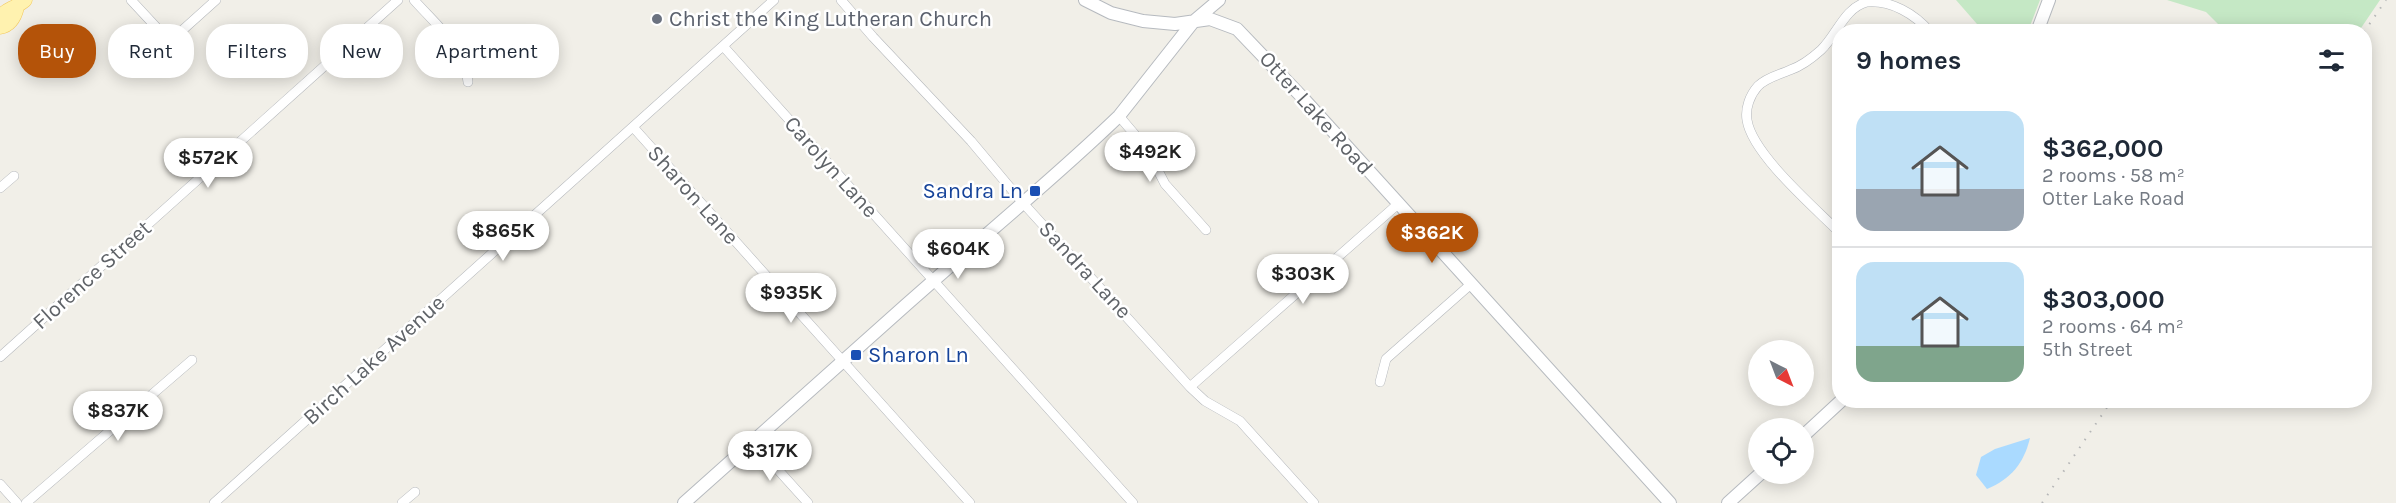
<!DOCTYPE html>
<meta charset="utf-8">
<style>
:root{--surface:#fff;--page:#f6f6f7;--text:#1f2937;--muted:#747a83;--line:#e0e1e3;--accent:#b45309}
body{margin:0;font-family:Karla,sans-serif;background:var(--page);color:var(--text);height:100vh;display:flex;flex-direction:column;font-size:22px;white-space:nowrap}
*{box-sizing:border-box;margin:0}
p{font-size:20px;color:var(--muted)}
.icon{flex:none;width:33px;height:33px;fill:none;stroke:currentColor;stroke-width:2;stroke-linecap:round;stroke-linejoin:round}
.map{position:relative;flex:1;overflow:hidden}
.sheet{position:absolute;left:1832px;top:24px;width:540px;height:384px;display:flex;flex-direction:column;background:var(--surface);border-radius:24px;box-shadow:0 3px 15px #0003}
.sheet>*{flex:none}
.banner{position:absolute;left:18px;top:24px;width:570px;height:54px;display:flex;gap:12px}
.needle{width:39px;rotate:138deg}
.fabs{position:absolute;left:1748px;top:340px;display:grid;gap:12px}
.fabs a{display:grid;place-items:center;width:66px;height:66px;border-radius:50%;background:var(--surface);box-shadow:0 3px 15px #0003;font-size:30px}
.price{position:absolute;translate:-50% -51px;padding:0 14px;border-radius:21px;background:#fff;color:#222;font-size:20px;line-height:39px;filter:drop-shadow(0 2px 3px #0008)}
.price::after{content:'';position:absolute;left:50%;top:36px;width:18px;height:14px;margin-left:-9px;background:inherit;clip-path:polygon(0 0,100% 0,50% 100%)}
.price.current{background:var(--accent);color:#fff}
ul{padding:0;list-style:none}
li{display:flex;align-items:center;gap:18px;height:150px;padding:0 24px}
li+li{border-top:2px solid var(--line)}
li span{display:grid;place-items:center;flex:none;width:168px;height:120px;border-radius:18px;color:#555}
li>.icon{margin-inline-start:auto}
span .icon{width:72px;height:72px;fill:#fffc;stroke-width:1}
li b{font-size:26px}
h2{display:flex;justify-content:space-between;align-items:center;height:72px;padding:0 24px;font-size:26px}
.pill{padding:0 21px;border-radius:24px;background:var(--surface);box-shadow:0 3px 15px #0003;font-size:21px;line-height:54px}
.pill.current{background:var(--accent);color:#fff}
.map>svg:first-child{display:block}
.green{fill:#c5e8c5}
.water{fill:#aadaff}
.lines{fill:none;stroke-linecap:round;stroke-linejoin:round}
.street-casing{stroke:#b5b8bc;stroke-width:10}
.secondary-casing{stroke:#b6babf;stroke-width:14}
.primary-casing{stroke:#f2c960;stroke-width:15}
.street{stroke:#fff;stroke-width:9}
.secondary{stroke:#fff;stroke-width:12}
.primary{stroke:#fff2af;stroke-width:14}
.rail{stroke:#b6b7b8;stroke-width:2;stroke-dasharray:1.5 8;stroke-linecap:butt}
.worship-dot{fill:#6b7280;stroke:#fff;stroke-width:2}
.transit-dot{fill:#1a4fb4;stroke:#fff;stroke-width:2}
.labels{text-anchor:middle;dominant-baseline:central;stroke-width:5;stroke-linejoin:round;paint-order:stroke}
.worship-label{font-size:22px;fill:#5b616d;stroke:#fff;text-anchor:start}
.street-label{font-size:22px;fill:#5f6368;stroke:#fff}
.transit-label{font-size:22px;fill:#164399;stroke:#fff;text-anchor:end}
</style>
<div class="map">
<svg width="2396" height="503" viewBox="0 0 2396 503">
<rect width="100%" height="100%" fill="#f1efe8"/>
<path class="green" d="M 1956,0 L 2040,0 L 2028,31 L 1984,32 Z
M 2167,0 L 2380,0 L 2359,31 L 2226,32 L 2206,12 Z"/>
<path class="water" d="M 2030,438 C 2024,463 2011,479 1987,489 L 1976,475 L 1981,457 L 1995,449 Z"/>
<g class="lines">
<g class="street-casing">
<path id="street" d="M 131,0 L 170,42
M 414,0 C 436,25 465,47 468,82
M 841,0 L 873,37 L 971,141 L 1023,203 L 1190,387 L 1205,401 L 1240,421 L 1314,503
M 723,46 L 1133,503
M 138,70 L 216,0
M 1119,116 L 1147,149 L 1165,184 L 1206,230
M 633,127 L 970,503
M 0,188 L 14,176
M 1839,232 C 1815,208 1752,154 1747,120 C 1745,108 1750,95 1758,86 C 1767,77 1779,75 1790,70 C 1802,66 1811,59 1821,50 C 1837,35 1844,8 1867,2 C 1891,0 1915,14 1930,32
M 0,357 L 398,0
M 1380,382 L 1386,359 L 1471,284
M 1190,387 L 1398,204
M 753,442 L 808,503
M 0,484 L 17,503
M 26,503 L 192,360
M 214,503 L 774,0
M 402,503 L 415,492"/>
</g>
<g class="secondary-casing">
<path id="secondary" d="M 1085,0 L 1111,13 L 1143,21 L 1175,24 L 1210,19 L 1237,29 L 1302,97 L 1670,503
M 2037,32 L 2049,0
M 1803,436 L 1842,400
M 684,503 C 767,429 849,355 932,282 C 994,227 1059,174 1119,116 L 1194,21 L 1219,0
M 1728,503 L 1760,474"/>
</g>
<g class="primary-casing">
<path id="primary" d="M 0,16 C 8,9 17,7 25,0
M 0,27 C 10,25 15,16 17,7"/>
</g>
<use href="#street" class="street"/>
<use href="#secondary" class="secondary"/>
<use href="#primary" class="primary"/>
<path class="rail" d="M 2364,32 L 2386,0
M 2042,503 L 2112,400"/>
</g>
<circle class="worship-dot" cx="657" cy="19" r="6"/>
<g class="transit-dot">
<rect x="1029" y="185" width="12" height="12" rx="3"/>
<rect x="850" y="349" width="12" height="12" rx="3"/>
</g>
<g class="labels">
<g class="worship-label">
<text x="669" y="19">Christ the King Lutheran Church</text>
</g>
<g class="street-label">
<text transform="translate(1316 113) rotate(48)">Otter Lake Road</text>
<text transform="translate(831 167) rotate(48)">Carolyn Lane</text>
<text transform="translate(693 195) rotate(48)">Sharon Lane</text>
<text transform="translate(1085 270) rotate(47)">Sandra Lane</text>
<text transform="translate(92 275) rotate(-42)">Florence Street</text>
<text transform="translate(374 360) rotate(-42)">Birch Lake Avenue</text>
</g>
<g class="transit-label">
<text x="1023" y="191">Sandra Ln</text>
<text x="868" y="355" text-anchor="start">Sharon Ln</text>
</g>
</g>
</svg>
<div class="fabs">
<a><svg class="needle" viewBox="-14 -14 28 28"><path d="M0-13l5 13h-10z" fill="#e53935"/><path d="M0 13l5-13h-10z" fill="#747a83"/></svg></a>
<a><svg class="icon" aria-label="locate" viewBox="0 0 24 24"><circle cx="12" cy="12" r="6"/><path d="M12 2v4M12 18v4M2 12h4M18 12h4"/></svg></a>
</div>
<b class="price" style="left:1150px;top:183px">$492K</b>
<b class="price" style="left:208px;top:189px">$572K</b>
<b class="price" style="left:503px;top:262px">$865K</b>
<b class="price current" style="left:1432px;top:264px">$362K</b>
<b class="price" style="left:958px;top:280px">$604K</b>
<b class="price" style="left:1303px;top:305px">$303K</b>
<b class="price" style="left:791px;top:324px">$935K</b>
<b class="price" style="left:118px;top:442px">$837K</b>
<b class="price" style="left:770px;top:482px">$317K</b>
<div class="banner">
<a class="pill current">Buy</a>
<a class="pill">Rent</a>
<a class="pill">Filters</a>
<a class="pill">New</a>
<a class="pill">Apartment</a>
</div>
<section class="sheet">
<h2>9 homes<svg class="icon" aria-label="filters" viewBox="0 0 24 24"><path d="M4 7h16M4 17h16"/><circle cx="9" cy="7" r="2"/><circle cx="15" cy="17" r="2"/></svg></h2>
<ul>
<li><span style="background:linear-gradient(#bfe0f5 65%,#9aa5b1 0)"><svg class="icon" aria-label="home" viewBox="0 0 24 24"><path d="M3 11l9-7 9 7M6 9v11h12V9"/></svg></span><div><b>$362,000</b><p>2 rooms · 58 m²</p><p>Otter Lake Road</p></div></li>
<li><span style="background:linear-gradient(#bfe0f5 70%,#7fa58c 0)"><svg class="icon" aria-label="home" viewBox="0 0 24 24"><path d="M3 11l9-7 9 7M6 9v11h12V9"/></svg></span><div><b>$303,000</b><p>2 rooms · 64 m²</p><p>5th Street</p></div></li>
</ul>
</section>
</div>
